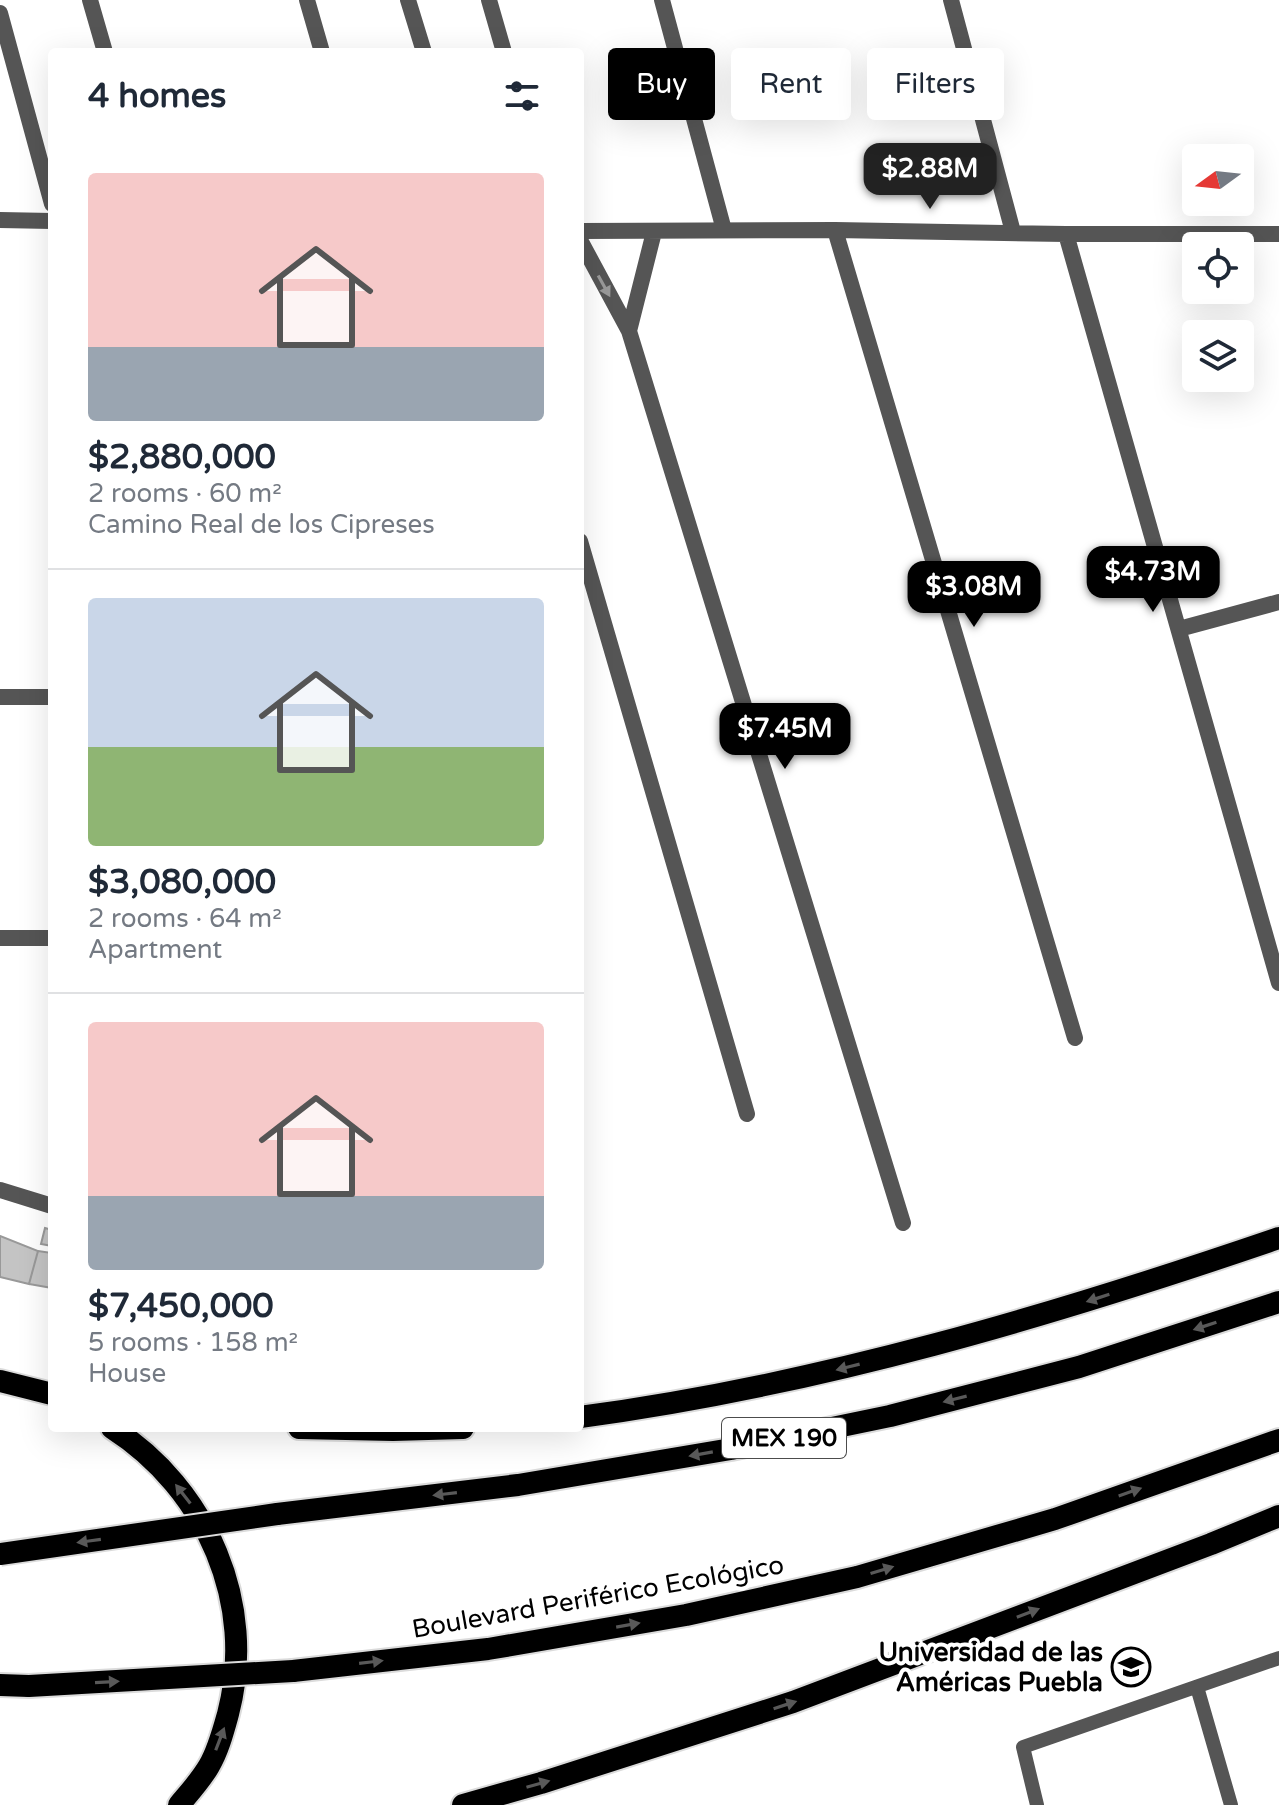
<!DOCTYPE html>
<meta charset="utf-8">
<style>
:root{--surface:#fff;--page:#f2f2f3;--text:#1f2937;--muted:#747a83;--line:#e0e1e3;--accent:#000}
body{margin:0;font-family:"Varela Round",sans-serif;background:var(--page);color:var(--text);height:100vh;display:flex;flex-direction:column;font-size:30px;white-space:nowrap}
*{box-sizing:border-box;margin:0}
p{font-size:26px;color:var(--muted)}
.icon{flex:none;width:44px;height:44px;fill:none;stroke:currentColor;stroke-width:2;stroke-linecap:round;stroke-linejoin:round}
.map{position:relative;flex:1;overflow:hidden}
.panel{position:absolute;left:48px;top:48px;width:536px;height:1384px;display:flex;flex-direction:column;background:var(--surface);border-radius:8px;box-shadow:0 8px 32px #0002}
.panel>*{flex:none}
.banner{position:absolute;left:608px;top:48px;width:550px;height:72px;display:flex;gap:16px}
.needle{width:52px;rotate:255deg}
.controls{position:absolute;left:1182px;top:144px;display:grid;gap:16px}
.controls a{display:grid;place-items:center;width:72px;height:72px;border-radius:8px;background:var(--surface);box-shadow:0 8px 32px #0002;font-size:40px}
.price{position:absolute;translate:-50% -68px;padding:0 18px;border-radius:16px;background:var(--accent);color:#fff;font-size:26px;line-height:52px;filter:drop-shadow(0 2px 4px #0008)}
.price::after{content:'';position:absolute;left:50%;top:48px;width:24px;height:18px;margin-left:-12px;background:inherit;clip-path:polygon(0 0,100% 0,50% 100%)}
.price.active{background:#222;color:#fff}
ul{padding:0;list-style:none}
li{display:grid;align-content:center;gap:16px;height:424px;padding:0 40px}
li+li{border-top:2px solid var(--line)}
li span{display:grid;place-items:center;height:248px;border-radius:8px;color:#555}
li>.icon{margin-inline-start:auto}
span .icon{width:144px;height:144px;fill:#fffc;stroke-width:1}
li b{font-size:34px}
h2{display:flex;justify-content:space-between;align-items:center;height:96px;padding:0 40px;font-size:34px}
.tag{padding:0 28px;border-radius:8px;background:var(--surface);box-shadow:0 8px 32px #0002;font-size:28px;line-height:72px}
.tag.active{background:var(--accent);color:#fff}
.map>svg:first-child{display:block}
.building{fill:#c4c4c4;stroke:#999;stroke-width:2}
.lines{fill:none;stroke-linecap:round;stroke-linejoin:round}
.trunk-casing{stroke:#dbdbdb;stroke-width:26}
.service{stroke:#555;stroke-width:14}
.minor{stroke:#555;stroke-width:16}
.trunk{stroke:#000;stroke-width:22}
.trunk-bridge-casing{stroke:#dbdbdb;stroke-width:26;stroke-linecap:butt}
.trunk-bridge{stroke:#000;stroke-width:22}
.oneway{fill:#999}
.oneway2{fill:#595959}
.labels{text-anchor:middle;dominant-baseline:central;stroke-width:8;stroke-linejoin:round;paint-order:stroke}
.shield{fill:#fff;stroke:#4c4c4c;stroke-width:2}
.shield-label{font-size:24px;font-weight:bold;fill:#000}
.street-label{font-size:26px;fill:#000;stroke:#fff}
.poi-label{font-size:26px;font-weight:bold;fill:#000;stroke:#fff;text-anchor:end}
</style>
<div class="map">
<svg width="1279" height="1805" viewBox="0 0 1279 1805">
<rect width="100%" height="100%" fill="#fff"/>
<path class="building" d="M 45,1228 L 52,1230 L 52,1246 L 41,1244 Z
M 0,1236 L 38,1251 L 29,1284 L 0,1277 Z
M 38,1251 L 52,1253 L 52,1288 L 29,1284 Z"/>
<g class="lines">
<g class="trunk-casing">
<path id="trunk" d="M 0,1381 L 52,1394
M 580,1417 C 819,1385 1051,1316 1279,1238
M 112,1428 C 207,1489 257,1604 228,1714 C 223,1732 218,1751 209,1766 C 201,1780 189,1793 179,1805
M 299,1428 L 393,1430 L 463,1428
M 277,1514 L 518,1485 L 731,1449 L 890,1416 L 1079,1367 L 1279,1302
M 293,1671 L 488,1649 L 686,1615 L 857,1577 L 1055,1519 L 1279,1440
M 0,1685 L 29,1686
M 463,1805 L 541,1783 L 793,1702 L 1211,1544 L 1279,1516"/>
</g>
<path class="service" d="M 1197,1687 L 1231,1805
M 1037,1805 L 1023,1747 L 1279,1658"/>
<path class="minor" d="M 90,0 L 105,52
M 307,0 L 322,52
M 408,0 L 424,52
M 489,0 L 504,52
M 662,0 L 724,230
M 951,0 L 1013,232
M 0,13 L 52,204
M 0,220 L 52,221
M 835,230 L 1075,1038
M 580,231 L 835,230 L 1066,234 L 1279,234
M 1066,234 L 1279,983
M 580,240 L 629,331 L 903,1223
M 629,331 L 654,232
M 580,541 L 747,1114
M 1179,629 L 1279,602
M 0,697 L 52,697
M 0,938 L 52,938
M 0,1190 L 52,1206"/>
<use href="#trunk" class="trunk"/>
<g class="trunk-bridge-casing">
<path id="trunk-bridge" d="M 0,1554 L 277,1514
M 29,1686 L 293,1671"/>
</g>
<use href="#trunk-bridge" class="trunk-bridge"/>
</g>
<defs><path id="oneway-solid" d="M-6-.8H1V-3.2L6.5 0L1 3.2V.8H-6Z" transform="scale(2)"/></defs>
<use class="oneway" href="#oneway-solid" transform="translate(604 286) rotate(61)"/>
<g class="oneway2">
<use href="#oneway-solid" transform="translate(1098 1298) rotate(162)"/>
<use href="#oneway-solid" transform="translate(1205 1326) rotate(162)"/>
<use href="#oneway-solid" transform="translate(848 1367) rotate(166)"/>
<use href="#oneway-solid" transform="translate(955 1399) rotate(166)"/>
<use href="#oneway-solid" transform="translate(701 1454) rotate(170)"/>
<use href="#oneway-solid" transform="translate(1130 1492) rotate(-19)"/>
<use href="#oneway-solid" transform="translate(183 1494) rotate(-128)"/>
<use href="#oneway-solid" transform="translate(445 1494) rotate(173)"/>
<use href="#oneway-solid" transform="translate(89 1541) rotate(172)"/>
<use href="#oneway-solid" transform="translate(882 1570) rotate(-17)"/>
<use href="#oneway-solid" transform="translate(1028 1613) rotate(-21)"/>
<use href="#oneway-solid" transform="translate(628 1625) rotate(-10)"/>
<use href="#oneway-solid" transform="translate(371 1662) rotate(-7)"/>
<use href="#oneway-solid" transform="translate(107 1682) rotate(-3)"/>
<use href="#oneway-solid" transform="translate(785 1705) rotate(-18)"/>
<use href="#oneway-solid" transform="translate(220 1739) rotate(-69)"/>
<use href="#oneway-solid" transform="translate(538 1784) rotate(-16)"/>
</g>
<defs>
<g id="university-ring" transform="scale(2)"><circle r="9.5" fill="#fff" stroke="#000" stroke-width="1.5"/><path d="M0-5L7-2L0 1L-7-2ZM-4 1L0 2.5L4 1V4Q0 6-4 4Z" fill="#000"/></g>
</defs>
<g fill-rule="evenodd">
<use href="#university-ring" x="1131" y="1667"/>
</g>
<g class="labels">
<rect class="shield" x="722" y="1418" width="124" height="40" rx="6"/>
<g class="shield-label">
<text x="784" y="1438">MEX 190</text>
</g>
<g class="street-label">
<text transform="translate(598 1597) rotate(-10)">Boulevard Periférico Ecológico</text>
</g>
<g class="poi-label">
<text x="1103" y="1652">Universidad de las<tspan x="1103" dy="30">Américas Puebla</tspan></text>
</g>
</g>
</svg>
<div class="controls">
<a><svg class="needle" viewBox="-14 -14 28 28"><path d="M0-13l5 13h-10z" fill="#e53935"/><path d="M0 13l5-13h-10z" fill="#747a83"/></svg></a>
<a><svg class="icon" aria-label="locate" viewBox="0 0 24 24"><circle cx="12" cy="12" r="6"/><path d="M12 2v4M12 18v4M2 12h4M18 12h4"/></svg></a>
<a><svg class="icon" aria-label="layers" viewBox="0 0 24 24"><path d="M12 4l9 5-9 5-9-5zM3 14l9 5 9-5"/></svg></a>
</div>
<b class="price active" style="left:930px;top:211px">$2.88M</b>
<b class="price" style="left:1153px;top:614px">$4.73M</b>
<b class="price" style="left:974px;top:629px">$3.08M</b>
<b class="price" style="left:785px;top:771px">$7.45M</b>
<div class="banner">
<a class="tag active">Buy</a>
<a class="tag">Rent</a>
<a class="tag">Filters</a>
</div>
<section class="panel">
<h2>4 homes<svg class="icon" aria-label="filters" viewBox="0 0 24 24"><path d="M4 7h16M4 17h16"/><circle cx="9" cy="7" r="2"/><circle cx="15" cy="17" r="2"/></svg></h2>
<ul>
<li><span style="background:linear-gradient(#f6c9c9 70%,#9aa5b1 0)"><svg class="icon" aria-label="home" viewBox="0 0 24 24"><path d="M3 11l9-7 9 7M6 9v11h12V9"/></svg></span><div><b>$2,880,000</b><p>2 rooms · 60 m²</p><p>Camino Real de los Cipreses</p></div></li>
<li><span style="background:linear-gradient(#c9d6e8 60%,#8fb573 0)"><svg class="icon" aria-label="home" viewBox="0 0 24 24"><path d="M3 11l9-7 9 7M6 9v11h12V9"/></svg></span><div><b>$3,080,000</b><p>2 rooms · 64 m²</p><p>Apartment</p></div></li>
<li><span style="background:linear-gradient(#f6c9c9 70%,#9aa5b1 0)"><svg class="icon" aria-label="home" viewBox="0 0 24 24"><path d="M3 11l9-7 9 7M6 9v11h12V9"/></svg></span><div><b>$7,450,000</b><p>5 rooms · 158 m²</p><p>House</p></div></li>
</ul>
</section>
</div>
